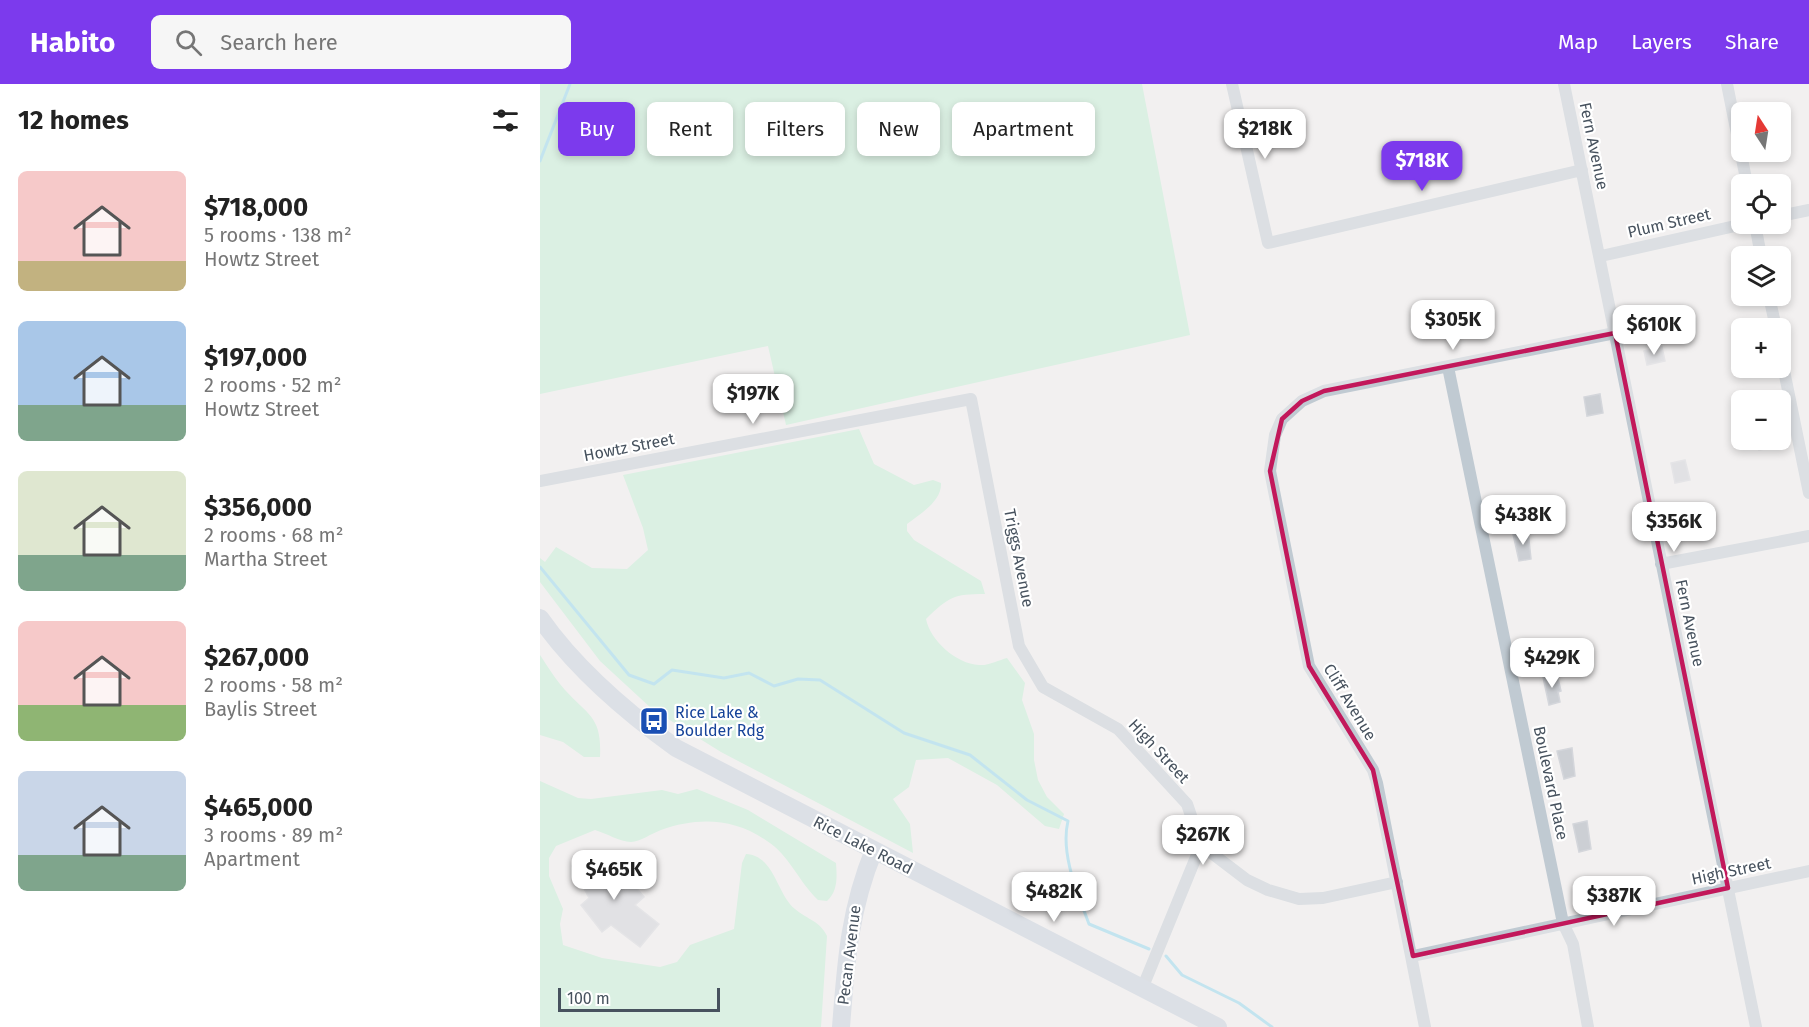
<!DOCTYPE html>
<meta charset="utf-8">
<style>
:root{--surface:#fff;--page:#f6f6f6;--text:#222;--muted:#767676;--accent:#7c3aed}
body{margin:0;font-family:"Fira Sans",sans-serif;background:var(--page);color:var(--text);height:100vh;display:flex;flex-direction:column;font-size:22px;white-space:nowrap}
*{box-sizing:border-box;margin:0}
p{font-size:20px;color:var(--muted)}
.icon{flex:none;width:33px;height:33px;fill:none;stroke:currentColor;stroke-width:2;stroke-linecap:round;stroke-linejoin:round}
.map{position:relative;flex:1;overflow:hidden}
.side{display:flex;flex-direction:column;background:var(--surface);width:540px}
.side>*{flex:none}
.guide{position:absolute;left:18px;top:18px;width:570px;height:54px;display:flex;gap:12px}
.needle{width:39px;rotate:348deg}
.buttons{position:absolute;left:1191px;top:18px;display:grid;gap:12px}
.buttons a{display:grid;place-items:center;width:60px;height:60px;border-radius:9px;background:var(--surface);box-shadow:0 3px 9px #0003;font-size:30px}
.scale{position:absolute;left:18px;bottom:15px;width:162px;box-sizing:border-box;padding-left:6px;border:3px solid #47525e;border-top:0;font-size:16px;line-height:21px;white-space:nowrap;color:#47525e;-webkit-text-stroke:4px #fff;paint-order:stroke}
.price{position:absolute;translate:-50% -51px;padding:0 14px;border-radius:12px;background:#fff;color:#222;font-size:20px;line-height:39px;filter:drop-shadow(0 2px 3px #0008)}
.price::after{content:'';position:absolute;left:50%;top:36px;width:18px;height:14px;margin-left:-9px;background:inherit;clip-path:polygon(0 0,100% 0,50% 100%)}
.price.selected{background:var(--accent);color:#fff}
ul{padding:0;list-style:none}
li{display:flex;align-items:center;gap:18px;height:150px;padding:0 18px}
li span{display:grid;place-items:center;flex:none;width:168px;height:120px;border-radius:9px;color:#555}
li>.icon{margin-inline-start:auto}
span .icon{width:72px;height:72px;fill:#fffc;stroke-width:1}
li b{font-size:26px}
h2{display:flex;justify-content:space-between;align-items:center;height:72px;padding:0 18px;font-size:26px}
.chip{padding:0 21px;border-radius:9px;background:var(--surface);box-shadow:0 3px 9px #0003;font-size:21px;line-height:54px}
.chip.selected{background:var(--accent);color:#fff}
header{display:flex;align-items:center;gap:36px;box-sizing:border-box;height:84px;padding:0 30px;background:var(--accent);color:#fff}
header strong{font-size:28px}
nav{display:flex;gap:33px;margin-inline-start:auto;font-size:21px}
.search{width:420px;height:54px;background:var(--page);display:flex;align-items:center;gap:15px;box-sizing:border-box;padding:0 21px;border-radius:9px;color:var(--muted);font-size:22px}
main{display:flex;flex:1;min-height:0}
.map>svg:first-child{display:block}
.green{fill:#bef0d2}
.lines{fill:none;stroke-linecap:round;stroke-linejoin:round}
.stream{stroke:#8ad6ee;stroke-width:3}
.building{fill:#cccfd4;stroke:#d4d6db;stroke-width:1.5}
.street{stroke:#c0cad2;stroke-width:12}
.secondary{stroke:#c2ccd9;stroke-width:18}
.marked{fill:none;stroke:#c2185b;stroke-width:4.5;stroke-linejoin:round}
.labels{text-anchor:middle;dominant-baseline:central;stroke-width:4.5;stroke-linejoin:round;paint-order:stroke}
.street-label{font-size:16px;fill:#47525e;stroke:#fff}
.transit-label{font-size:16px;fill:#164399;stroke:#fff;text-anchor:start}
</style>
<header>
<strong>Habito</strong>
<div class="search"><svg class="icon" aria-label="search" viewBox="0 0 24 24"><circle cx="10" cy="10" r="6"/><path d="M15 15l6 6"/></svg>Search here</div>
<nav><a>Map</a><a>Layers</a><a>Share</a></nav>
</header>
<main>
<section class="side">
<h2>12 homes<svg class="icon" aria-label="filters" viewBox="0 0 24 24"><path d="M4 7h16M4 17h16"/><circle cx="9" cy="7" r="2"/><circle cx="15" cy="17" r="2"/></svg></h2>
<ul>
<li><span style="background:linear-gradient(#f6c9c9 75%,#c2b280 0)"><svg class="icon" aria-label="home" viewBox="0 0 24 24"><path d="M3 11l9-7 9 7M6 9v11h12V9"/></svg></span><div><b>$718,000</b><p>5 rooms · 138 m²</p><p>Howtz Street</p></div></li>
<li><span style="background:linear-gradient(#a9c7e8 70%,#7fa58c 0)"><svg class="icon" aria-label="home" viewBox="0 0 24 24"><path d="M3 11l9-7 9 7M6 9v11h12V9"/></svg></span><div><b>$197,000</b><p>2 rooms · 52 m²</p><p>Howtz Street</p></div></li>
<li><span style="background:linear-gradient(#dfe7d0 70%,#7fa58c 0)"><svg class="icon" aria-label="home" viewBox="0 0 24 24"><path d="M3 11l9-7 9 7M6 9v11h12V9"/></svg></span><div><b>$356,000</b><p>2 rooms · 68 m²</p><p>Martha Street</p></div></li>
<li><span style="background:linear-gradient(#f6c9c9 70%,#8fb573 0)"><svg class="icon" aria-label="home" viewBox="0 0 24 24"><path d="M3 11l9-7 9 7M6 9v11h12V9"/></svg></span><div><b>$267,000</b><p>2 rooms · 58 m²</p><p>Baylis Street</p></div></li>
<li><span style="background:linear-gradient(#c9d6e8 70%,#7fa58c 0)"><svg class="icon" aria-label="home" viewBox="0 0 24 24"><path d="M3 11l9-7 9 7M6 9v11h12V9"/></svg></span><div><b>$465,000</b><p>3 rooms · 89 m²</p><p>Apartment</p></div></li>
</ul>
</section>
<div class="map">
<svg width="1269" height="943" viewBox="0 0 1269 943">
<rect width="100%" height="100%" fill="#f2f0f0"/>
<path class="green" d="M 0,0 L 602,0 L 650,251 L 246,341 L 228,262 L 0,310 Z
M 319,345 L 334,380 L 374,401 L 393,396 L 401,399 C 402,417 380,430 367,440 L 367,447 L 374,456 L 441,497 L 445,510 C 413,510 409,513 386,535 C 390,556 416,580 439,581 C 448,582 459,576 467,574 L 485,599 L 482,616 L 494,650 L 494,676 L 498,696 L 507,713 L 524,730 L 519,745 L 505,742 L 457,701 L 408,674 L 376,676 L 369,703 L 353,715 L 370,740 L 373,769 L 181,668 L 112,625 L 60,577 L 0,498 L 0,474 L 5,478 L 16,463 L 52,484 L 87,485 L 108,466 L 103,444 L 83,391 Z
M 0,571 C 8,583 16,596 25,606 C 49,632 62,633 60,673 L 44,673 L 23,658 L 0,651 Z
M 0,697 L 38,714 L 51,715 L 122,706 L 138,710 L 157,705 L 208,726 L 296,779 C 297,793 298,807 287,817 L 278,816 C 259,798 249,771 227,757 C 194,734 158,733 121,746 C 112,749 100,758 91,758 C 80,758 66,749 55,746 L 16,762 L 9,774 L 9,792 L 23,825 L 20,840 L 23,861 L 62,874 L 120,883 L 137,878 L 150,861 L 194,845 L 202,779 L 206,770 C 235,772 236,809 255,825 C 268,836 280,837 287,852 L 281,943 L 0,943 Z"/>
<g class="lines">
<path class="stream" d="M 0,77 L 30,0
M 0,483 L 89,591 L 114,600 L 132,586 L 184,594 L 209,589 L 234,602 L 258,595 L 280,596 L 364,649 L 430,671 L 487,716 L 528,737 C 520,770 538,810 549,840 L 609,865
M 626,872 L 642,891 L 699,919 L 732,943"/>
</g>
<path class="building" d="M 1122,263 L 1125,277 L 1107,281 L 1104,267 Z
M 1060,310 L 1063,329 L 1047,332 L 1044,313 Z
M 1217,356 L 1231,356 L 1233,364 L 1219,366 Z
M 1145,376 L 1150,396 L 1135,399 L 1131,379 Z
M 988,447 L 991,475 L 979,477 L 973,450 Z
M 1010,556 L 1017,583 L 1005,586 L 1003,575 L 1000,576 L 996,559 Z
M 1017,590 L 1021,607 L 1018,608 L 1020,618 L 1009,621 L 1003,593 Z
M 1032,664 L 1035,692 L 1024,695 L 1017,667 Z
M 1047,737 L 1051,765 L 1039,768 L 1033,740 Z
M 59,769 L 72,796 L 83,788 L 104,813 L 95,821 L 119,840 L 100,863 L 71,841 L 62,848 L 41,821 L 49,814 L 32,782 Z"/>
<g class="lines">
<path class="street" d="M 692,0 L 728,159 L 1042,86
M 1024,0 L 1216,943
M 1187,0 L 1207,100
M 1240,132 L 1269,126
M 1215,140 L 1221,172
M 1061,172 L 1204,140
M 1229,212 L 1236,244
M 1240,267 L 1269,409
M 908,283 L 1023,839 L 1033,860 L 1048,943
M 0,397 L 431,315 L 479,562 L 503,603 L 578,645 L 647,720 L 661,761 L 707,796 L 728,806 L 759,815 L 783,814 L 857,798
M 1121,480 L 1269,452
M 873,872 L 1269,787
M 602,905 L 661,761
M 885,943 L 837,699 L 833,686 L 769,582 L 730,387 L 735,351 L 742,335 L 762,317 L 784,307 L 1075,249"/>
<path class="secondary" d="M 0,534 C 35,584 86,628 136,664 L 678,943
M 301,943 C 306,879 309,827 334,766"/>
</g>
<path d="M0 0H1269V943H0ZM 1075,249 L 1188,804 L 873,872 L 833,686 L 769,582 L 730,387 L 742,335 L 762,317 L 784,307 Z" fill="#f2f0f0" fill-opacity=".55" fill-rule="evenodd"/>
<path class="marked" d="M 1075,249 L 1188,804 L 873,872 L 833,686 L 769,582 L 730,387 L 742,335 L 762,317 L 784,307 Z"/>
<defs>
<g id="bus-square" transform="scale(1.5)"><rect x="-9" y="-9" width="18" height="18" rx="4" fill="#1a4fb4" stroke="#fff"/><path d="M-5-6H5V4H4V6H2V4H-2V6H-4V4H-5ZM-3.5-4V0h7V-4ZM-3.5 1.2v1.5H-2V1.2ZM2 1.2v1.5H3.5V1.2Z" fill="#fff"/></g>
</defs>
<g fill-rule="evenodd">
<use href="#bus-square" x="114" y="637"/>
</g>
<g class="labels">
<g class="street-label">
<text transform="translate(1054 62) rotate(78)">Fern Avenue</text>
<text transform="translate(1129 139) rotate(-13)">Plum Street</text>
<text transform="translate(89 363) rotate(-11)">Howtz Street</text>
<text transform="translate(479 474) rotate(79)">Triggs Avenue</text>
<text transform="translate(1150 539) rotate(78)">Fern Avenue</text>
<text transform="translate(810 618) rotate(59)">Cliff Avenue</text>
<text transform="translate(619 667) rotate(47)">High Street</text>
<text transform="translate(1011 699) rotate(78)">Boulevard Place</text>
<text transform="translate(323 761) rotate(27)">Rice Lake Road</text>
<text transform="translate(1191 787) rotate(-12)">High Street</text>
<text transform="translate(309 871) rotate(-83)">Pecan Avenue</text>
</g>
<g class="transit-label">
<text x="135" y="628">Rice Lake &amp;<tspan x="135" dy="18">Boulder Rdg</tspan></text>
</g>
</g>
</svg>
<div class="buttons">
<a><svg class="needle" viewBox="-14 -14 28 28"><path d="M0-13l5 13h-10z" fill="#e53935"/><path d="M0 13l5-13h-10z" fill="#767676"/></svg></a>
<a><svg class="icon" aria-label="locate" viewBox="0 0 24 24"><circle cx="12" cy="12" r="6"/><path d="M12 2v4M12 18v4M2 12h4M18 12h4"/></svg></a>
<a><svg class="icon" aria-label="layers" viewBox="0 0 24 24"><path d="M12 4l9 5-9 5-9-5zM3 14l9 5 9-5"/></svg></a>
<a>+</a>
<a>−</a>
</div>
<div class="scale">100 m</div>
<b class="price" style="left:725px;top:76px">$218K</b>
<b class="price selected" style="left:882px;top:108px">$718K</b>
<b class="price" style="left:913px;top:267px">$305K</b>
<b class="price" style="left:1114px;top:272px">$610K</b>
<b class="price" style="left:213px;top:341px">$197K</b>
<b class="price" style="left:983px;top:462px">$438K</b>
<b class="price" style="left:1134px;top:469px">$356K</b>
<b class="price" style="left:1012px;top:605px">$429K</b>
<b class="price" style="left:663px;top:782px">$267K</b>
<b class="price" style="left:74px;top:817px">$465K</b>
<b class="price" style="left:514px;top:839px">$482K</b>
<b class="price" style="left:1074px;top:843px">$387K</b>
<div class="guide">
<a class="chip selected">Buy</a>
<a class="chip">Rent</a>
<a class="chip">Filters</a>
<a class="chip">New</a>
<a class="chip">Apartment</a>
</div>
</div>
</main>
